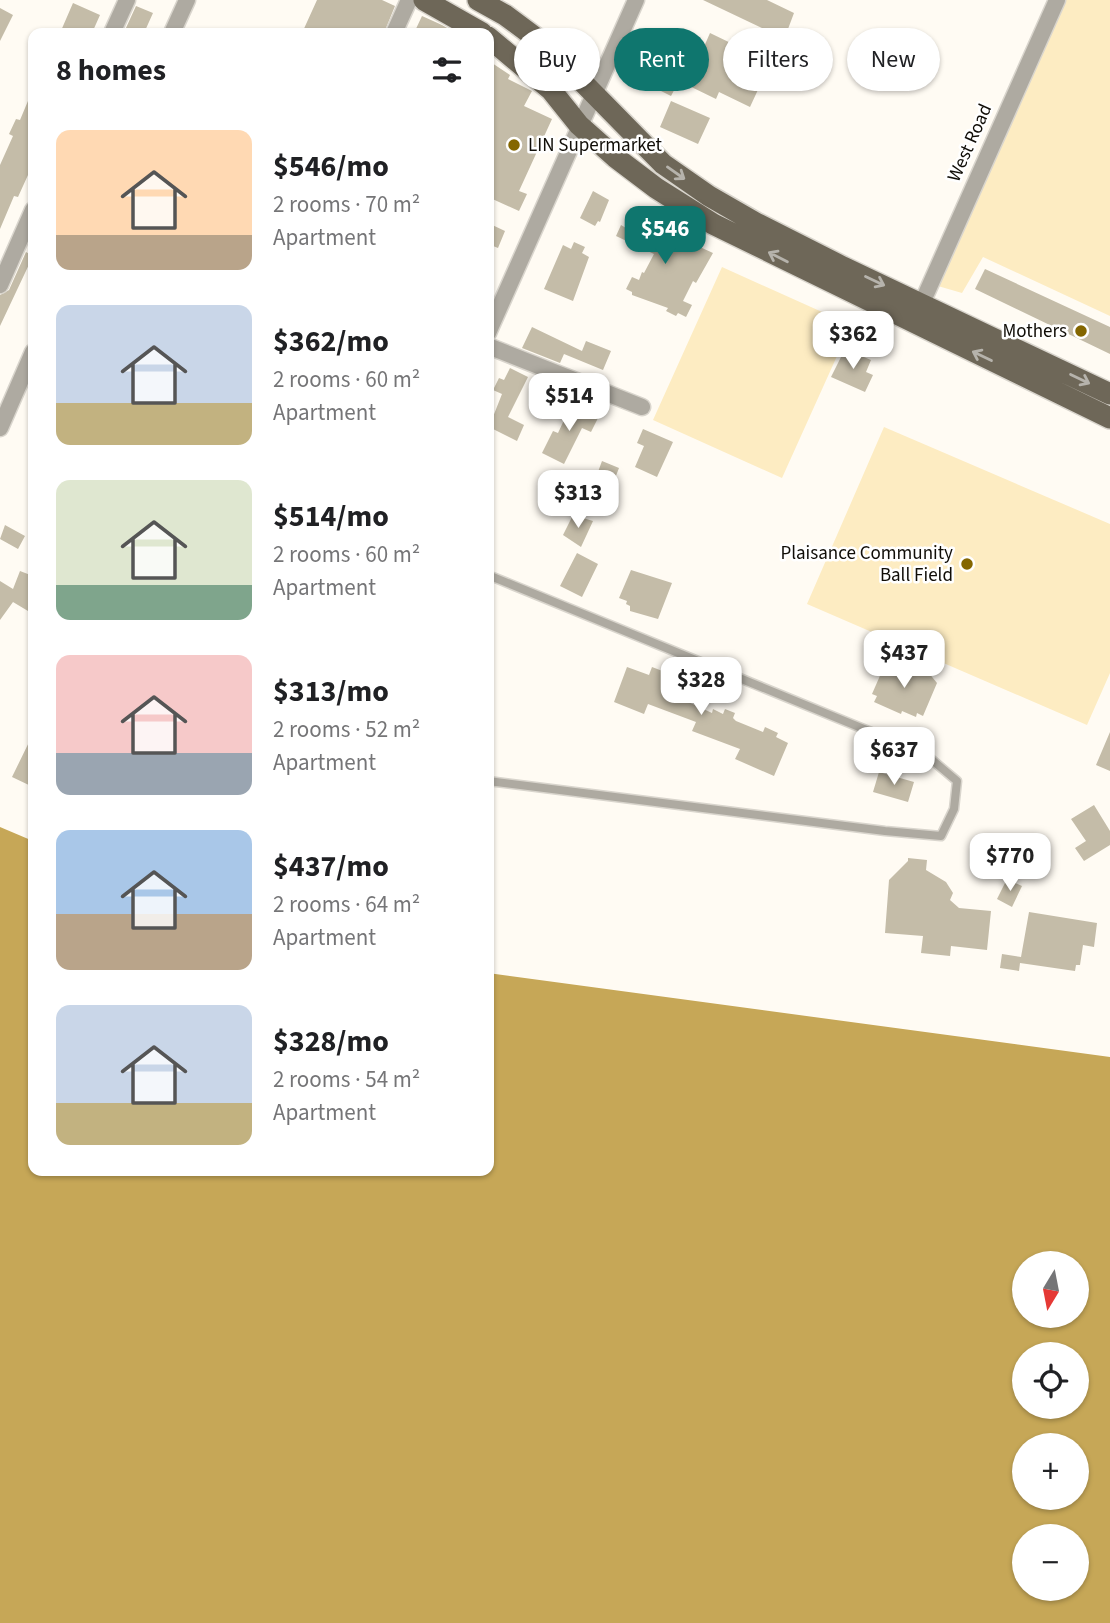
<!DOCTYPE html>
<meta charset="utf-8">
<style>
:root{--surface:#fff;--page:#f2f2f2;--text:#202124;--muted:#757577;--accent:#0f766e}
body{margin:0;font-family:"Source Sans 3",sans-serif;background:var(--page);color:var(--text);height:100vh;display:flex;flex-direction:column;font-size:26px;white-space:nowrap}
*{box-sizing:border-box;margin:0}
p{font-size:23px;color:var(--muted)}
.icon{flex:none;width:38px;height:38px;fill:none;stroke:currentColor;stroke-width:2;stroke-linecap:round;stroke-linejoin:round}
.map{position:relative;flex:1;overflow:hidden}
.drawer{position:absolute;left:28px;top:28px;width:466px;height:1148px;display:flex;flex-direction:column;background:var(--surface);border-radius:14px;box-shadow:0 2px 5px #0004}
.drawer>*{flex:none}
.top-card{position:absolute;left:514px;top:28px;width:490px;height:63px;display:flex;gap:14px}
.needle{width:46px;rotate:190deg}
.fabs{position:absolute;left:1012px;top:1251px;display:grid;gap:14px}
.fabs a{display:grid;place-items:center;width:77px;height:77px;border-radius:50%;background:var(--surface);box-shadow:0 2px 5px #0004;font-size:35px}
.price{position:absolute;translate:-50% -60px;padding:0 16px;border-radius:14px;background:#fff;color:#222;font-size:23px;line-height:46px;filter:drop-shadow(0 2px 4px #0008)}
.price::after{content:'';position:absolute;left:50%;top:42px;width:21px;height:16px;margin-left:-10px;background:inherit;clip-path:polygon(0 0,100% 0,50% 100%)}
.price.active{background:var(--accent);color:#fff}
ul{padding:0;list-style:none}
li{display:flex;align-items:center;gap:21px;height:175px;padding:0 28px}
li span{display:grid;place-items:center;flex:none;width:196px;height:140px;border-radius:14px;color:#555}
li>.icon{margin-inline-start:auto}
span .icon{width:84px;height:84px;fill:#fffc;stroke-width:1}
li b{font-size:30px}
h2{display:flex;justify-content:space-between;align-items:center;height:84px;padding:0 28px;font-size:30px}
.chip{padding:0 24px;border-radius:32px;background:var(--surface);box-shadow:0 2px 5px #0004;font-size:24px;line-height:63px}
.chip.active{background:var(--accent);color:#fff}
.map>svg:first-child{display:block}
.green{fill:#fdecc2}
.water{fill:#c6a757;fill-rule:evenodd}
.building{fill:#c4bca8}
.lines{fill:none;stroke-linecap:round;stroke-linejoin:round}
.service-casing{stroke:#d9d5cd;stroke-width:11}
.minor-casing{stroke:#d9d5cd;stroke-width:19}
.primary-casing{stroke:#d9d5cd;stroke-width:24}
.service{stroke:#aeaaa1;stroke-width:8}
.minor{stroke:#aeaaa1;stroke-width:16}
.primary{stroke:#6e6758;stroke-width:21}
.oneway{stroke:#b6b3ac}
.poi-dot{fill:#846600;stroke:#fff;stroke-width:2.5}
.labels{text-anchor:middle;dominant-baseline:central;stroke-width:5;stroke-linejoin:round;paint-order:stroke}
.street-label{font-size:19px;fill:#100d07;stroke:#fff}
.poi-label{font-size:19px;fill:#100d07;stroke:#fff;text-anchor:end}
</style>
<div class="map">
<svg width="1110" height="1623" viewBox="0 0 1110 1623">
<rect width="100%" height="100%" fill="#fffbf3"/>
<path class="green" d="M 1060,0 L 1110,0 L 1110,316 L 983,257 L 962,293 L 931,284 Z
M 722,267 L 851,325 L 782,478 L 653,420 Z
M 884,427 L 1110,524 L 1110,673 L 1087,725 L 807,604 Z"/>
<path class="water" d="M 0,827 L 33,841 L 33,1171 L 488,1171 L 488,973 L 1110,1057 L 1110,1623 L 0,1623 ZM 1024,1264 L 1076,1264 L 1076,1316 L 1024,1316 ZM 1076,1354 L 1076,1407 L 1024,1407 L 1024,1354 ZM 1024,1446 L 1076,1446 L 1076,1498 L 1024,1498 ZM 1024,1536 L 1076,1536 L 1076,1589 L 1024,1589 Z"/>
<path class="building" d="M 317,0 L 382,0 L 395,6 L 384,33 L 302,33 Z
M 703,0 L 767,0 L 794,13 L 788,29 L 807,38 L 799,56 L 779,47 L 783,38 Z
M 73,3 L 100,15 L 92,33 L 60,33 Z
M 136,6 L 153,13 L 144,33 L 125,30 Z
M 0,8 L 13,15 L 0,41 Z
M 422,16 L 442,25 L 456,33 L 414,33 Z
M 710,33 L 739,47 L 737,51 L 769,66 L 750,107 L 719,92 L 716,99 L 679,81 L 671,96 L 643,82 L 653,62 L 680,75 L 695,45 L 703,49 Z
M 492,63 L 510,75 L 508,79 L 532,91 L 524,106 L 552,119 L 519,191 L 527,194 L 519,211 L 488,197 L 488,69 Z
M 33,89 L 33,164 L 18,197 L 14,196 L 0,229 L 0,165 L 13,136 L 9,134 L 16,119 L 20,120 Z
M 671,101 L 710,118 L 698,144 L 660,127 Z
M 593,191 L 609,200 L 600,222 L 598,221 L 595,226 L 580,218 Z
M 632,216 L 713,253 L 696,283 L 693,281 L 683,301 L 692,305 L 686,317 L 678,313 L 676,316 L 666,311 L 668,308 L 632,295 L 632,292 L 626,289 L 632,277 L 639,280 L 642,272 L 644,273 L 654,254 L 616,236 L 621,225 L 626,228 Z
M 488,223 L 505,231 L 498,248 L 488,244 Z
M 574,242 L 585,247 L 582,253 L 589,257 L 573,301 L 544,289 L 563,245 L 571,249 Z
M 26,252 L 33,256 L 0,326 L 0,295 L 9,290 Z
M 985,269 L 1110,327 L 1110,354 L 975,289 Z
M 532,327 L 582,351 L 586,341 L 611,351 L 603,370 L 564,354 L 560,363 L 522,348 Z
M 845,349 L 871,360 L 866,372 L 873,375 L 865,392 L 831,377 Z
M 510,368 L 528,377 L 508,417 L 524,425 L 517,441 L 489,427 L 502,394 L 493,390 L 499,378 L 504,380 Z
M 572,403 L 599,416 L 591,432 L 582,428 L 564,464 L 542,453 L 553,431 L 558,433 Z
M 643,429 L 673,442 L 657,477 L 635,467 L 644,446 L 637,443 Z
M 602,461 L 619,468 L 612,486 L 595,480 Z
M 573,515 L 593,521 L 581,547 L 563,535 Z
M 5,525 L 25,536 L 18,549 L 0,539 Z
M 577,553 L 598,564 L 582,597 L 560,586 Z
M 631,570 L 672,583 L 658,619 L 630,611 L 630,606 L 626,604 L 627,601 L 619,598 Z
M 20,571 L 33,576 L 33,614 L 13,602 L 0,620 L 0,581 L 13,589 Z
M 886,662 L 915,674 L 916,671 L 927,676 L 928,672 L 937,683 L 923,716 L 917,713 L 916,717 L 902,711 L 901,714 L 874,702 L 877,696 L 872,694 Z
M 627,667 L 649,675 L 652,667 L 691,682 L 684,700 L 712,713 L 713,709 L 723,714 L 725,709 L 735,713 L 733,718 L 736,721 L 763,732 L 765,727 L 778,733 L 776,737 L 788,743 L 774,776 L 735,759 L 740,749 L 692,731 L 696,722 L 648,704 L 644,714 L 614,702 Z
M 1110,732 L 1110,771 L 1096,765 Z
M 33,734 L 33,787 L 12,777 Z
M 879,772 L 914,782 L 908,802 L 873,792 Z
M 1094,805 L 1110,831 L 1110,845 L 1084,861 L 1075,848 L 1086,841 L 1071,819 Z
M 908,858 L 927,860 L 926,870 L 946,882 L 953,893 L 950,900 L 959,908 L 991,911 L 987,950 L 951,946 L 950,956 L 921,953 L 923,936 L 885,933 L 889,880 L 908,861 Z
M 1007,879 L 1022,886 L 1012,907 L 997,899 Z
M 1029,912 L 1097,923 L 1094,947 L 1083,945 L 1080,965 L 1076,965 L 1075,971 L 1020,963 L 1019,971 L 1000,968 L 1002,954 L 1021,957 Z"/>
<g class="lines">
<g class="service-casing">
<path id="service" d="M 488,575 L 925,754 L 957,781 L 954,809 L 941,836 L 885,831 L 488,781"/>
</g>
<g class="minor-casing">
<path id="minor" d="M 112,33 L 127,0
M 172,33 L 187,0
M 394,33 L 409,0
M 0,285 L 33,210
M 922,303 L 1057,0
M 488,333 L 636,0
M 488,346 L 642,407
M 0,428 L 33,352"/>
</g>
<g class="primary-casing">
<path id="primary" d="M 424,0 L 482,33
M 478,0 L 505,15 L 548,47 L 663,164 L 709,196 L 756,223 L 843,267 L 1110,394
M 488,37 L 551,90 L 579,125 L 615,157 L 656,188 L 713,224 L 1110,418"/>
</g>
<use href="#service" class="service"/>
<use href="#minor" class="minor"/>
<use href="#primary" class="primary"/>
</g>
<defs><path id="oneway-shaft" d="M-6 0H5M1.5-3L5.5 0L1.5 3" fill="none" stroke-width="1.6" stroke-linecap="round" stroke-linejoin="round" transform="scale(1.75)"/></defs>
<g class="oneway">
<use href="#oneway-shaft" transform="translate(676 173) rotate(35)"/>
<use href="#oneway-shaft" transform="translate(778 257) rotate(-153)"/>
<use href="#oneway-shaft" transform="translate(875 281) rotate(25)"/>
<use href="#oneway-shaft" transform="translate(982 356) rotate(-154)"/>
<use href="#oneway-shaft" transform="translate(1080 379) rotate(26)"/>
</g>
<g class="poi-dot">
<circle cx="514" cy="145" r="7"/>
<circle cx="1081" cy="331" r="7"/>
<circle cx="967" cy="564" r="7"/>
</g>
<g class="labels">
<g class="street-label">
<text transform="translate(970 143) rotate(-66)">West Road</text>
</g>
<g class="poi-label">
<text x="528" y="145" text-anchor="start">LIN Supermarket</text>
<text x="1067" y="331">Mothers</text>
<text x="953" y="553">Plaisance Community<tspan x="953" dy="22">Ball Field</tspan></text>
</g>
</g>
</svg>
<div class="fabs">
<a><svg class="needle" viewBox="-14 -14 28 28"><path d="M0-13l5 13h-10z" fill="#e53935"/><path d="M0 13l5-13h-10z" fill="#757577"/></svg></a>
<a><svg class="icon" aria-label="locate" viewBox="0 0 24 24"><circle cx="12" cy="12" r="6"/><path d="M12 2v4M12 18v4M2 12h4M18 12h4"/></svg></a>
<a>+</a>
<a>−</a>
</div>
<b class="price active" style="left:665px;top:266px">$546</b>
<b class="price" style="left:853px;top:371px">$362</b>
<b class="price" style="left:569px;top:433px">$514</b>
<b class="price" style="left:578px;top:530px">$313</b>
<b class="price" style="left:904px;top:690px">$437</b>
<b class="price" style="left:701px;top:717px">$328</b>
<b class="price" style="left:894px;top:787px">$637</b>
<b class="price" style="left:1010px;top:893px">$770</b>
<div class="top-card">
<a class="chip">Buy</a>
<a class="chip active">Rent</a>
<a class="chip">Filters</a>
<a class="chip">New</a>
</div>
<section class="drawer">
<h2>8 homes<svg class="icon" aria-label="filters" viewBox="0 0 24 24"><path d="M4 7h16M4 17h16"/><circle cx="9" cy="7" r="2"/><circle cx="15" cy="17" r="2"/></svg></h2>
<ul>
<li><span style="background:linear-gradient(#ffd9b3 75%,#b9a48a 0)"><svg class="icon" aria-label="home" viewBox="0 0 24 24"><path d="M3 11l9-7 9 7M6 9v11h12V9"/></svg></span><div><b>$546/mo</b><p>2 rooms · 70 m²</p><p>Apartment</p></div></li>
<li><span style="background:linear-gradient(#c9d6e8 70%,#c2b280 0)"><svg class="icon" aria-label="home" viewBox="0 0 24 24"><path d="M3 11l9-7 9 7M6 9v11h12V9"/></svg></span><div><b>$362/mo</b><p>2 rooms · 60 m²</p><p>Apartment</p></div></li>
<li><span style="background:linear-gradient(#dfe7d0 75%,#7fa58c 0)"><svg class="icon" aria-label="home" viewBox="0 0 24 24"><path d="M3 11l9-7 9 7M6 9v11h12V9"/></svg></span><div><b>$514/mo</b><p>2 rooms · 60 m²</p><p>Apartment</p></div></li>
<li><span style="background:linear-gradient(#f6c9c9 70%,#9aa5b1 0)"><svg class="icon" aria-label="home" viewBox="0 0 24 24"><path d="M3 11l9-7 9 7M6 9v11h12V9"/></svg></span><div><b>$313/mo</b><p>2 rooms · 52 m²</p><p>Apartment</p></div></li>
<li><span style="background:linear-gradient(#a9c7e8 60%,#b9a48a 0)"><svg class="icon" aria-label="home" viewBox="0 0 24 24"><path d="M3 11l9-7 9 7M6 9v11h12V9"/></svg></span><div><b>$437/mo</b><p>2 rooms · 64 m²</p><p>Apartment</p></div></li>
<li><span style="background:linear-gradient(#c9d6e8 70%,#c2b280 0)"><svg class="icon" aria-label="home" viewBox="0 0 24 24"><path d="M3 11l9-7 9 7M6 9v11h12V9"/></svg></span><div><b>$328/mo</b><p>2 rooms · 54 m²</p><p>Apartment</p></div></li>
</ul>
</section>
</div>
